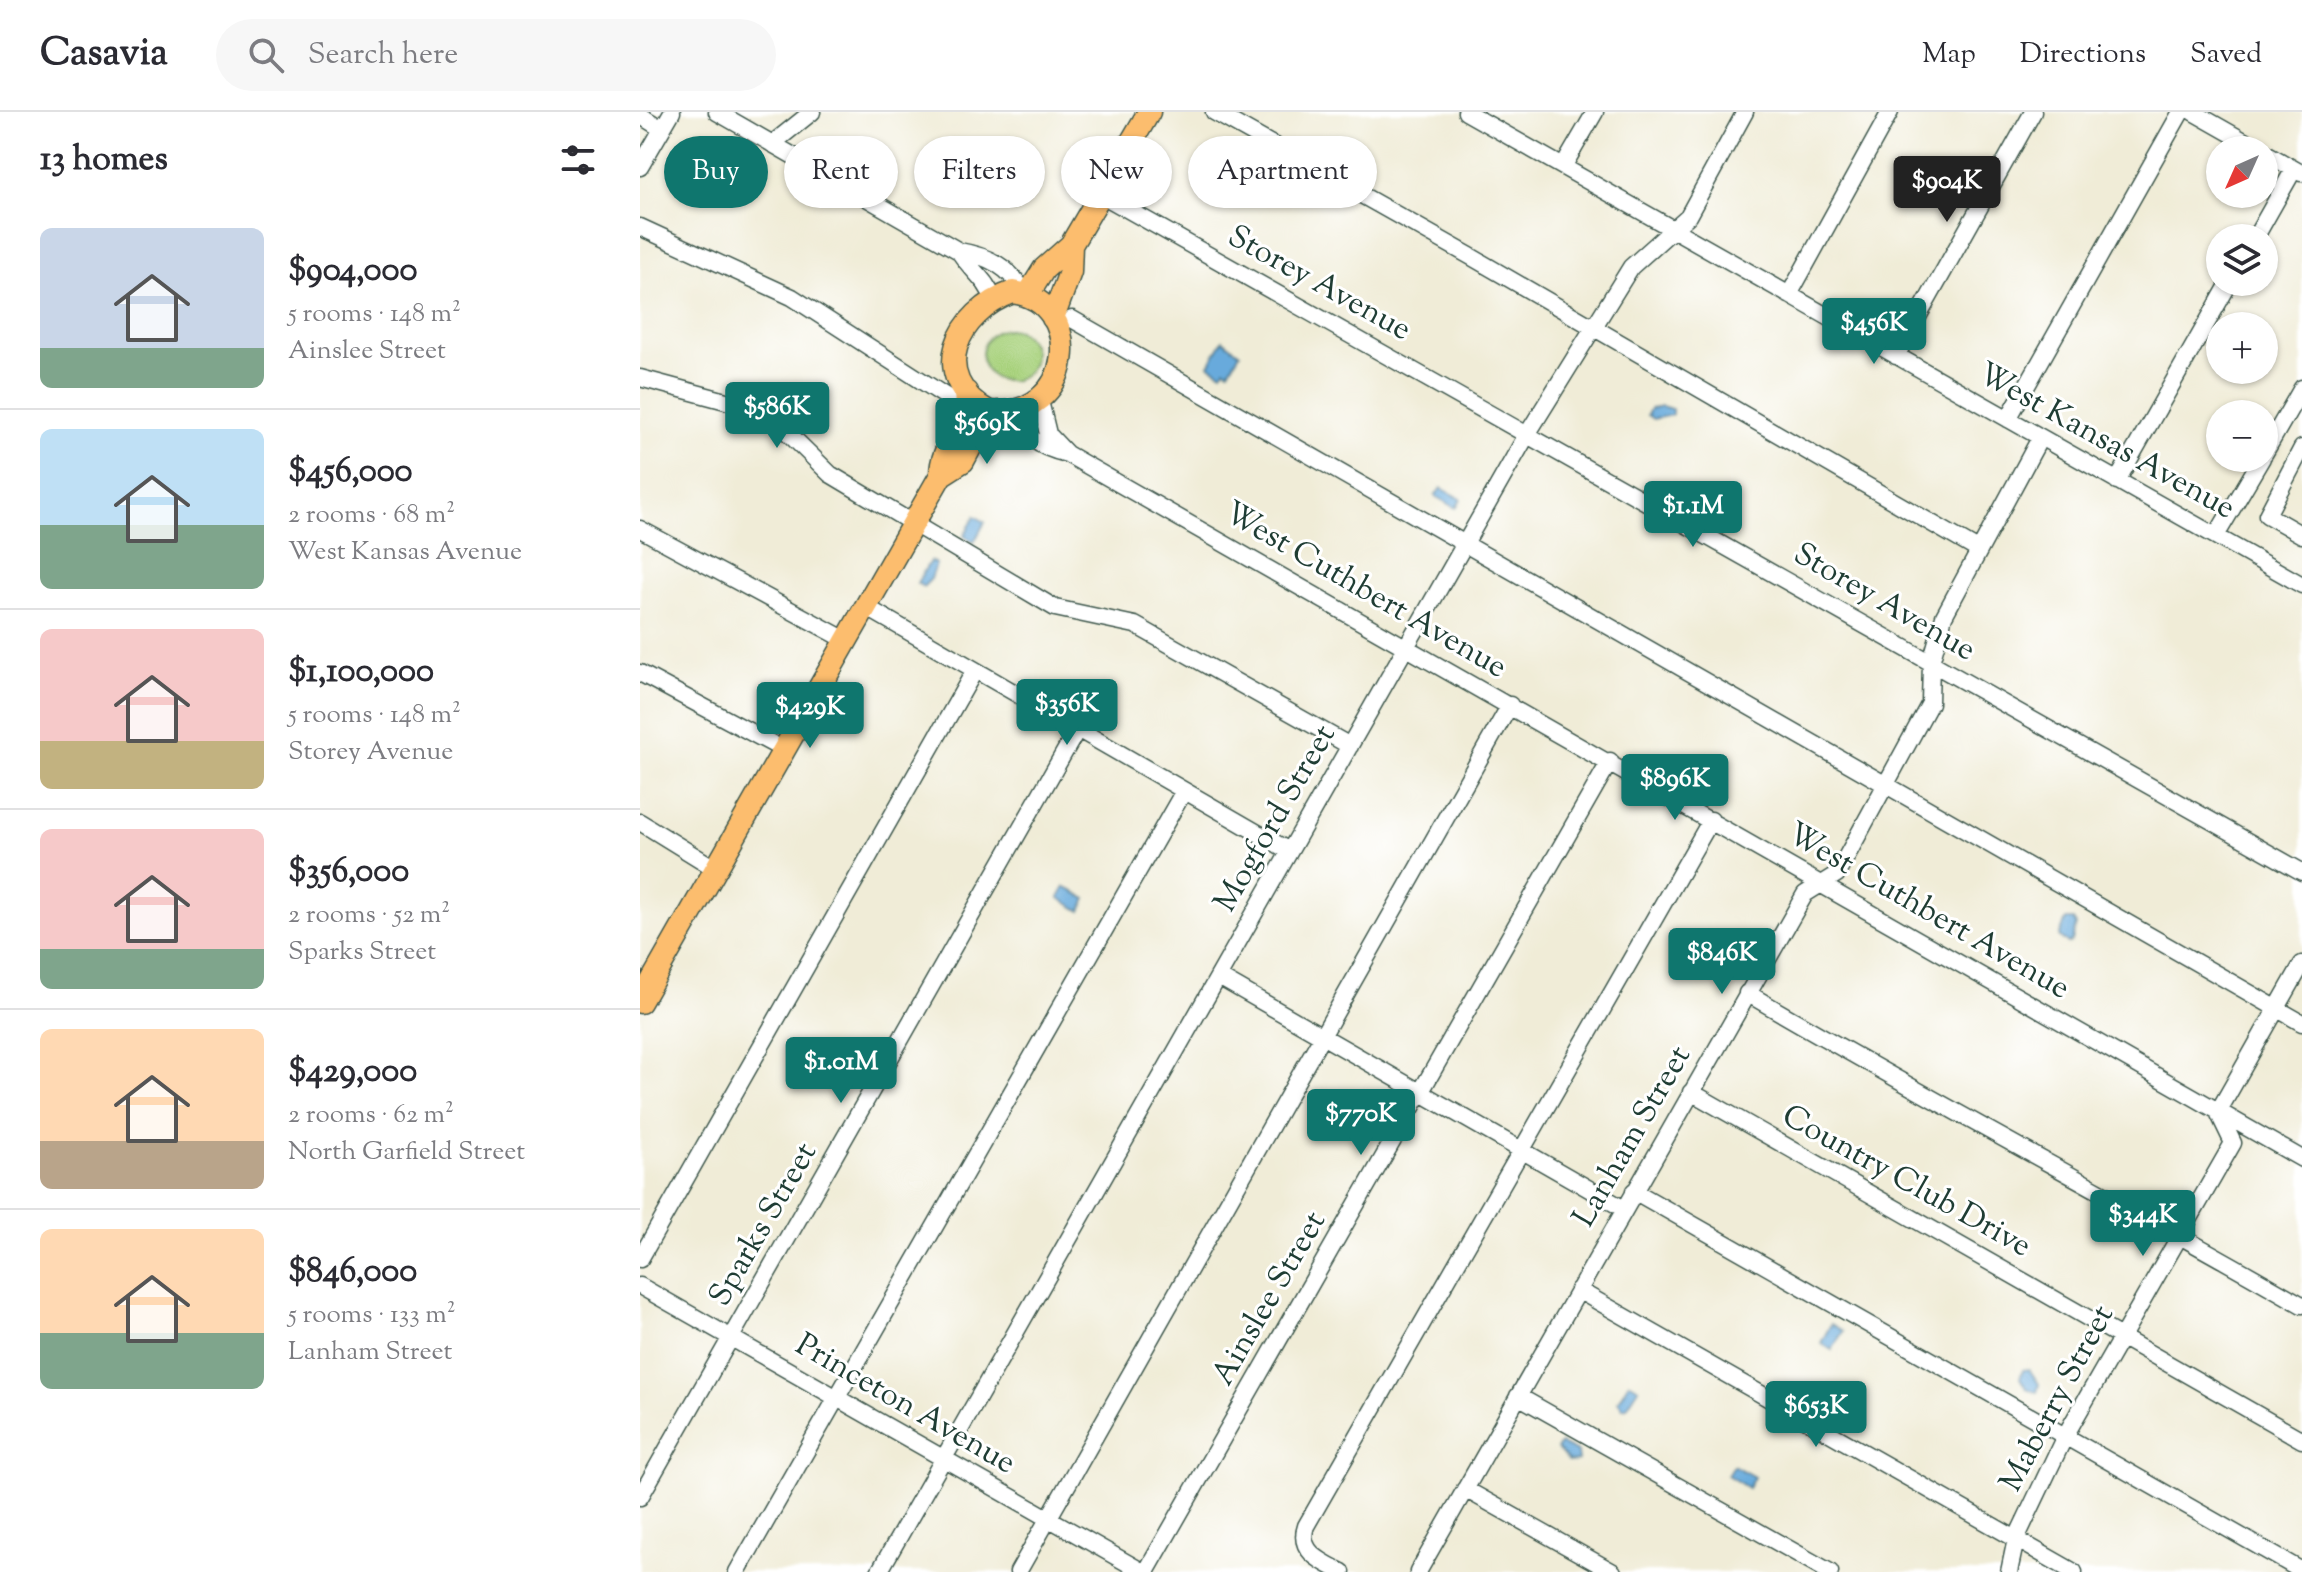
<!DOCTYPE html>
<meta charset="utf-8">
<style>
:root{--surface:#fff;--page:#f7f7f7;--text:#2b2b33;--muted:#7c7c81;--line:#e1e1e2;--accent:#0f766e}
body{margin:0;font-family:"Sorts Mill Goudy",serif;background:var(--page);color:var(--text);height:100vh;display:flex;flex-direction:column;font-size:30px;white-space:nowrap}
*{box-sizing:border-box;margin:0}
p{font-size:26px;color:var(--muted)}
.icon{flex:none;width:44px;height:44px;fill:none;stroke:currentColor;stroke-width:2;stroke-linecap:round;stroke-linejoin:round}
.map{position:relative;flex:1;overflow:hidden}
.side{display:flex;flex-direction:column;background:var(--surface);width:640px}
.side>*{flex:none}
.guide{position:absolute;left:24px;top:24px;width:760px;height:72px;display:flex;gap:16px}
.needle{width:52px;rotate:225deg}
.buttons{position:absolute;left:1566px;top:24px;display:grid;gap:16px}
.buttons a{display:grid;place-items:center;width:72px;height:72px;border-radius:50%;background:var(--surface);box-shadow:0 2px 6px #0004;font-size:40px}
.price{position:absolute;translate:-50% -68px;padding:0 18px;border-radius:8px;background:var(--accent);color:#fff;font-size:26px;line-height:52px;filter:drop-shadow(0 2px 4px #0008)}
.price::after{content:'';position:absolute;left:50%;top:48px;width:24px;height:18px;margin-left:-12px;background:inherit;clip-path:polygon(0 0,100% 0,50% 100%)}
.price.on{background:#222;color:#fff}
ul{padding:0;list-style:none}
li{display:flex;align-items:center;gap:24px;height:200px;padding:0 40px}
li+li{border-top:2px solid var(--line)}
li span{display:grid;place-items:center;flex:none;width:224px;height:160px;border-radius:12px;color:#555}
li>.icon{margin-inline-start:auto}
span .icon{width:96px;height:96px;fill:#fffc;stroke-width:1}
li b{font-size:34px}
h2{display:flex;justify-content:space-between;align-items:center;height:96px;padding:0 40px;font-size:34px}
.tag{padding:0 28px;border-radius:36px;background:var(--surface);box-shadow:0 2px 6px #0004;font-size:28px;line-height:72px}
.tag.on{background:var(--accent);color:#fff}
header{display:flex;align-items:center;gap:48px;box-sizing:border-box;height:112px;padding:0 40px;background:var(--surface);border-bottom:2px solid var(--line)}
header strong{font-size:38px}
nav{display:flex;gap:44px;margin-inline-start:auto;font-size:28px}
.search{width:560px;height:72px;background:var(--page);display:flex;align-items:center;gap:20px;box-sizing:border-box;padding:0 28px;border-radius:44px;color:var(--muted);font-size:30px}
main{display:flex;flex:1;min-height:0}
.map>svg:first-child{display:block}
.green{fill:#a7d17c;stroke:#638758;stroke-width:2}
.water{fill:#68aadc;stroke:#447488;stroke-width:2}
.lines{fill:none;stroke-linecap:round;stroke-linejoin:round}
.minor-casing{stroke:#3e574c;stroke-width:19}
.major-casing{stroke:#3e574c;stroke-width:25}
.minor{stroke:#fff;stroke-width:16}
.major{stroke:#fcbd6e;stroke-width:22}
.labels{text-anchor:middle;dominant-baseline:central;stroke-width:6;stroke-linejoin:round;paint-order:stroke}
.street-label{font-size:32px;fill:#1f3d34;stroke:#fff}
</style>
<header>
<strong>Casavia</strong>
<div class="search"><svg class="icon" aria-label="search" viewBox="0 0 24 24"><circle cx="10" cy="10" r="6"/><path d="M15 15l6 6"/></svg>Search here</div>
<nav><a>Map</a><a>Directions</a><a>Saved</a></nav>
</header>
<main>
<section class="side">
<h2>13 homes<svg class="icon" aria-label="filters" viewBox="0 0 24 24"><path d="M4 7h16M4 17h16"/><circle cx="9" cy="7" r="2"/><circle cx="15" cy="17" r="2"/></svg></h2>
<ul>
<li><span style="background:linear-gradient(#c9d6e8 75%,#7fa58c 0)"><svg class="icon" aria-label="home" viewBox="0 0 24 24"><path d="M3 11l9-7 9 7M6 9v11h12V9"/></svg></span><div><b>$904,000</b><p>5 rooms · 148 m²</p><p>Ainslee Street</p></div></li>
<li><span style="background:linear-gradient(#bfe0f5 60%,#7fa58c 0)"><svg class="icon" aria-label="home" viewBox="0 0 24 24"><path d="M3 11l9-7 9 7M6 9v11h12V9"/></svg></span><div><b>$456,000</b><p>2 rooms · 68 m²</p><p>West Kansas Avenue</p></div></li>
<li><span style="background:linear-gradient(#f6c9c9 70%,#c2b280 0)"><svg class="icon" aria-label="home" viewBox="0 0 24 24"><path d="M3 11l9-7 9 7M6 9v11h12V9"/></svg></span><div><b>$1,100,000</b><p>5 rooms · 148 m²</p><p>Storey Avenue</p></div></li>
<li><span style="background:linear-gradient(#f6c9c9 75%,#7fa58c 0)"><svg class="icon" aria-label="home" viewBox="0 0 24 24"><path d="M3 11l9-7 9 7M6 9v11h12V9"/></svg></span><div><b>$356,000</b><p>2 rooms · 52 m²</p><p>Sparks Street</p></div></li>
<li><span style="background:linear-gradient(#ffd9b3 70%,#b9a48a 0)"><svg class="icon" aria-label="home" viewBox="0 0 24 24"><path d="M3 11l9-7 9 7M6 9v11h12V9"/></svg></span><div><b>$429,000</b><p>2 rooms · 62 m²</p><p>North Garfield Street</p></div></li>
<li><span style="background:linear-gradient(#ffd9b3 65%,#7fa58c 0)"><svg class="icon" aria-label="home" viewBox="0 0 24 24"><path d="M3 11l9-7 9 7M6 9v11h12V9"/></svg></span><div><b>$846,000</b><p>5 rooms · 133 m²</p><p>Lanham Street</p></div></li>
</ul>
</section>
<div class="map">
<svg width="1662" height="1460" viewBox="0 0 1662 1460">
<rect width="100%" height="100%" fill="#fff"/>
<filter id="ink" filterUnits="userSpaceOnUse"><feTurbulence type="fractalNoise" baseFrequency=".0125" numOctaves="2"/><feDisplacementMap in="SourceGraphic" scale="16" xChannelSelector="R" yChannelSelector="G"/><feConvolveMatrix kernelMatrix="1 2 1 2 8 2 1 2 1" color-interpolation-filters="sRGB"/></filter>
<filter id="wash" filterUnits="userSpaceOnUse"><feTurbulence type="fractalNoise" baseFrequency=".006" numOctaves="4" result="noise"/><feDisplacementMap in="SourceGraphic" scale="32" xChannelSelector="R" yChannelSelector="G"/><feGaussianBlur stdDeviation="1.8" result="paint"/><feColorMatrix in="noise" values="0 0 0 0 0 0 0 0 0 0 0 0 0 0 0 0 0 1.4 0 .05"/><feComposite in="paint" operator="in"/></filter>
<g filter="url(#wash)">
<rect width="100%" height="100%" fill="#f0ecd7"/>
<path class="green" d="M342 243a26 26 0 1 1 52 0a26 26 0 1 1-52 0Z"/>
<path class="water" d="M 583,228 L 600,241 L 589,259 L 585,257 L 582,261 L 569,253 Z
M 1021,294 L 1032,297 L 1032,303 L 1013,307 L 1007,303 L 1010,297 Z
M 801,376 L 821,387 L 816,396 L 795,384 Z
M 335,404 L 345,410 L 334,430 L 324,424 Z
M 290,449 L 296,452 L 291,467 L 283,475 L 277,471 Z
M 425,775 L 447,787 L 441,799 L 419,786 Z
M 1426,808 L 1433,808 L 1436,813 L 1432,829 L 1428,832 L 1419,825 Z
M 1191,1212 L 1203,1219 L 1192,1238 L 1181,1231 Z
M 1389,1257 L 1399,1272 L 1397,1280 L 1386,1276 L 1380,1266 L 1383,1258 Z
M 989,1270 L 999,1276 L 987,1295 L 983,1296 L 978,1289 Z
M 921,1332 L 937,1340 L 938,1349 L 929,1350 L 917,1337 Z
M 1093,1353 L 1114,1365 L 1108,1376 L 1087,1363 Z"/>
</g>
<g filter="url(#ink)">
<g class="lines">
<g class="minor-casing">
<path id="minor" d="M 77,0 L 319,139 C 349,144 369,155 385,181
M 574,0 L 830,144 L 1338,438
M 826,0 L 1662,473
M 1553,0 L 1620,38
M 1,4 L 22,17
M 132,32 L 172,0
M 1624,40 L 1661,61
M 0,55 L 32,0
M 923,55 L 955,0
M 462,83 L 1662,760
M 0,115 L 152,185 L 319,293
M 1615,126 L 1654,57
M 319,139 C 329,157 347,167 353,187
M 1149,183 L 1250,0
M 432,207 L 1662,911
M 1256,244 L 1393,0
M 0,266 L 116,297 L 135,308 L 190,362 L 415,496 L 495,513 L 710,634
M 400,289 L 408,322 L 426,341
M 374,297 C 386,326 397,335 427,342 L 1662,1047
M 1368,307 L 1541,0
M 1662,336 L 1627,403 L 1662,423
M 1624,342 L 1662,276
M 1477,369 L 1590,170
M 0,417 L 206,528
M 1576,424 L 1622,346
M 226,495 L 649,739
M 0,561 L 144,638
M 0,710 L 76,757
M 579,865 L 984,1097
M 1107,881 C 1290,989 1478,1087 1662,1193
M 1051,980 L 1662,1328
M 994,1079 L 1662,1459
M 0,1147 L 335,558
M 0,1174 L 503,1460
M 938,1178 L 1434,1460
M 878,1284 L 1190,1460
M 825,1377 L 973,1460
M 0,1385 L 437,618
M 97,1460 L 544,679
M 239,1460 L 888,321 L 991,155 L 1048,104 L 1105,0
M 378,1460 L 870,593
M 506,1460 L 970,649
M 702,1460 C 683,1450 657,1440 666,1414 L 1071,708
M 778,1460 L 1165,782 L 1197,762 L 1290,591 L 1291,550 L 1304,504 L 1400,326
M 1369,1460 L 1376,1427 L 1425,1324 L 1593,1031 L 1578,1000 L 1662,852"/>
</g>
<g class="major-casing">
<path id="major" d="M 373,180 C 446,190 437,308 349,300 C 286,265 317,200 373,180 Z
M 389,181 L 404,157 L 431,133 L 509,0
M 413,206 L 430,160 L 431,133
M 301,363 C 301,327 331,321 326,280
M 0,890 L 301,363 L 323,349 L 339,319 L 359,300"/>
</g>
<use href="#minor" class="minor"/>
<use href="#major" class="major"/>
</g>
</g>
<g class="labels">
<g class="street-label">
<text transform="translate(679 172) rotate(29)">Storey Avenue</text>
<text transform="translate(1466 330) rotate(29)">West Kansas Avenue</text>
<text transform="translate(725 479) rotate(30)">West Cuthbert Avenue</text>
<text transform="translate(1244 491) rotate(30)">Storey Avenue</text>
<text transform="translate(636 707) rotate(-60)">Mogford Street</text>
<text transform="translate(1288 800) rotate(30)">West Cuthbert Avenue</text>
<text transform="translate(993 1025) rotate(-60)">Lanham Street</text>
<text transform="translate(1266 1070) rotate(29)">Country Club Drive</text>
<text transform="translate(124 1113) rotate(-60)">Sparks Street</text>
<text transform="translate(630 1187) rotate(-60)">Ainslee Street</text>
<text transform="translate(1418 1287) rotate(-62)">Maberry Street</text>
<text transform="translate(265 1293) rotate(30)">Princeton Avenue</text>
</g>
</g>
</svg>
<div class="buttons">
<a><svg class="needle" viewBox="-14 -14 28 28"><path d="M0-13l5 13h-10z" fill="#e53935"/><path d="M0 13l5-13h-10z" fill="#7c7c81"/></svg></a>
<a><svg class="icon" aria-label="layers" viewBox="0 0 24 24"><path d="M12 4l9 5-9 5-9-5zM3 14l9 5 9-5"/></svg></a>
<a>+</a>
<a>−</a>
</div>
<b class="price on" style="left:1307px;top:112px">$904K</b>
<b class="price" style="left:1234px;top:254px">$456K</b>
<b class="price" style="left:137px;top:338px">$586K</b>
<b class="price" style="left:347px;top:354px">$569K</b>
<b class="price" style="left:1053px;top:437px">$1.1M</b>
<b class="price" style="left:427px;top:635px">$356K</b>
<b class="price" style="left:170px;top:638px">$429K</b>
<b class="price" style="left:1035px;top:710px">$896K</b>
<b class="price" style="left:1082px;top:884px">$846K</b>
<b class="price" style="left:201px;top:993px">$1.01M</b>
<b class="price" style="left:721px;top:1045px">$770K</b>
<b class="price" style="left:1503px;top:1146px">$344K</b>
<b class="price" style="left:1176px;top:1337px">$653K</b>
<div class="guide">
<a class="tag on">Buy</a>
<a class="tag">Rent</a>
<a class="tag">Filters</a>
<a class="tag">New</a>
<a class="tag">Apartment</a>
</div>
</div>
</main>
